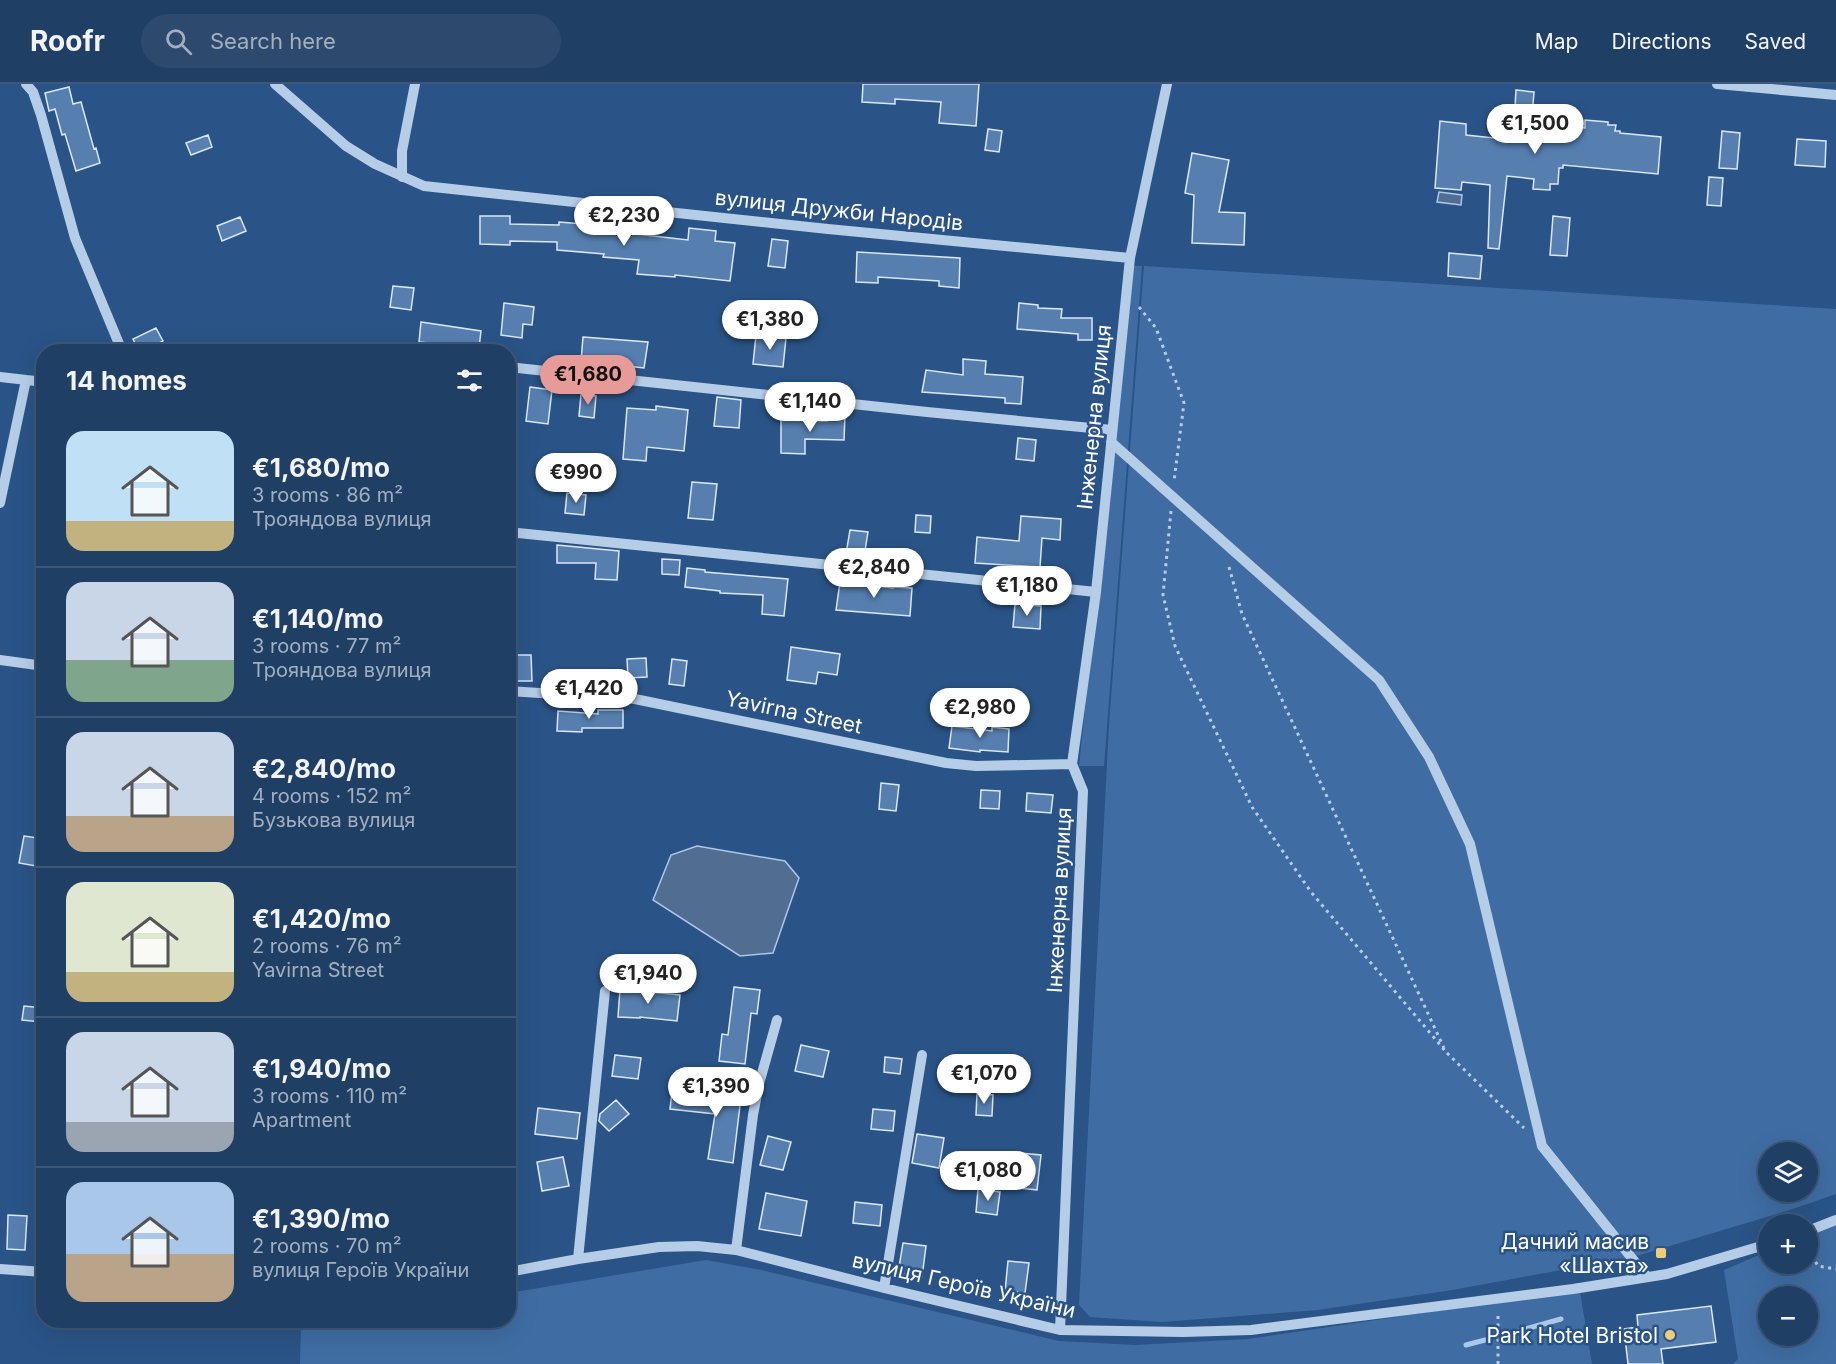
<!DOCTYPE html>
<meta charset="utf-8">
<style>
:root{--surface:#203f65;--page:#2d4a6e;--text:#f1f3f6;--muted:#a2afbf;--line:#3d5879;--accent:#e69b98}
body{margin:0;font-family:Inter,sans-serif;background:var(--page);color:var(--text);height:100vh;display:flex;flex-direction:column;font-size:22px;white-space:nowrap}
*{box-sizing:border-box;margin:0}
p{font-size:20px;color:var(--muted)}
.icon{flex:none;width:33px;height:33px;fill:none;stroke:currentColor;stroke-width:2;stroke-linecap:round;stroke-linejoin:round}
.map{position:relative;flex:1;overflow:hidden}
.drawer{position:absolute;left:36px;top:260px;width:480px;height:984px;display:flex;flex-direction:column;background:var(--surface);border-radius:24px;box-shadow:0 6px 24px #0002,0 0 0 2px var(--line)}
.drawer>*{flex:none}
.fabs{position:absolute;left:1758px;top:1058px;display:grid;gap:12px}
.fabs a{display:grid;place-items:center;width:60px;height:60px;border-radius:50%;background:var(--surface);box-shadow:0 6px 24px #0002,0 0 0 2px var(--line);font-size:30px}
.price{position:absolute;translate:-50% -51px;padding:0 14px;border-radius:21px;background:#fff;color:#222;font-size:20px;line-height:39px;filter:drop-shadow(0 2px 3px #0008)}
.price::after{content:'';position:absolute;left:50%;top:36px;width:18px;height:14px;margin-left:-9px;background:inherit;clip-path:polygon(0 0,100% 0,50% 100%)}
.price.on{background:var(--accent);color:#111}
ul{padding:0;list-style:none}
li{display:flex;align-items:center;gap:18px;height:150px;padding:0 30px}
li+li{border-top:2px solid var(--line)}
li span{display:grid;place-items:center;flex:none;width:168px;height:120px;border-radius:18px;color:#555}
li>.icon{margin-inline-start:auto}
span .icon{width:72px;height:72px;fill:#fffc;stroke-width:1}
li b{font-size:26px}
h2{display:flex;justify-content:space-between;align-items:center;height:72px;padding:0 30px;font-size:26px}
header{display:flex;align-items:center;gap:36px;box-sizing:border-box;height:84px;padding:0 30px;background:var(--surface);border-bottom:2px solid var(--line)}
header strong{font-size:28px}
nav{display:flex;gap:33px;margin-inline-start:auto;font-size:21px}
.search{width:420px;height:54px;background:var(--page);display:flex;align-items:center;gap:15px;box-sizing:border-box;padding:0 21px;border-radius:33px;color:var(--muted);font-size:22px}
.map>svg:first-child{display:block}
.green{fill:#3f6da3;fill-rule:evenodd}
.water{fill:#516e92;stroke:#abc8e8;stroke-width:1.5}
.lines{fill:none;stroke-linecap:round;stroke-linejoin:round}
.stream{stroke:#abc8e8;stroke-width:5}
.building{fill:#567fb0;stroke:#d9e7f6;stroke-width:1.5}
.path{stroke:#b6cde8;stroke-width:3;stroke-dasharray:3 4.5;stroke-linecap:butt}
.minor{stroke:#b6cde8;stroke-width:10}
.poi-dot{fill:#eecc7d;stroke:#2a5487;stroke-width:2}
.labels{text-anchor:middle;dominant-baseline:central;stroke-width:5;stroke-linejoin:round;paint-order:stroke}
.street-label{font-size:21px;fill:#fff;stroke:#2a5487}
.poi-label{font-size:21px;fill:#fff;stroke:#2a5487;text-anchor:end}
</style>
<header>
<strong>Roofr</strong>
<div class="search"><svg class="icon" aria-label="search" viewBox="0 0 24 24"><circle cx="10" cy="10" r="6"/><path d="M15 15l6 6"/></svg>Search here</div>
<nav><a>Map</a><a>Directions</a><a>Saved</a></nav>
</header>
<div class="map">
<svg width="1836" height="1280" viewBox="0 0 1836 1280">
<rect width="100%" height="100%" fill="#2a5487"/>
<path class="green" d="M 1131,182 L 1142,182 L 1104,682 L 1079,682 Z
M 1144,182 L 1836,225 L 1836,1110 L 1790,1126 L 1633,1173 L 1452,1206 L 1318,1226 L 1162,1238 L 1090,1233 L 1079,1221 L 1109,641 ZM 1768,1068 L 1808,1068 L 1808,1107 L 1768,1107 Z
M 1836,1140 L 1836,1280 L 1733,1280 L 1738,1275 L 1724,1186 L 1768,1167 L 1768,1179 L 1808,1179 L 1808,1152 ZM 1768,1212 L 1808,1212 L 1808,1251 L 1768,1251 Z
M 706,1176 L 761,1186 L 1059,1257 L 1135,1261 L 1248,1255 L 1497,1218 L 1580,1208 L 1592,1280 L 300,1280 L 301,1244 L 347,1236 L 508,1236 L 509,1209 Z"/>
<path class="water" d="M 1439,108 L 1462,111 L 1461,121 L 1437,118 Z
M 697,762 L 785,777 L 799,794 L 773,869 L 740,872 L 653,816 L 671,771 Z"/>
<g class="lines">
<path class="stream" d="M 1500,1252 L 1561,1235
M 1466,1261 L 1485,1256"/>
</g>
<path class="building" d="M 863,0 L 979,0 L 976,42 L 939,39 L 941,18 L 895,15 L 895,20 L 862,18 Z
M 69,3 L 73,20 L 81,18 L 94,65 L 96,64 L 100,79 L 76,87 L 65,50 L 62,51 L 55,25 L 49,27 L 45,9 Z
M 1516,6 L 1534,8 L 1532,34 L 1555,36 L 1555,42 L 1585,44 L 1585,36 L 1608,38 L 1608,41 L 1616,41 L 1615,47 L 1620,47 L 1620,49 L 1661,53 L 1658,90 L 1563,81 L 1563,84 L 1559,84 L 1558,100 L 1550,100 L 1550,106 L 1533,105 L 1534,95 L 1507,92 L 1499,165 L 1488,164 L 1490,101 L 1462,98 L 1461,106 L 1435,104 L 1440,37 L 1466,40 L 1466,51 L 1494,54 L 1496,38 L 1514,40 Z
M 988,45 L 1002,47 L 999,68 L 985,66 Z
M 1722,47 L 1740,49 L 1737,85 L 1719,84 Z
M 208,51 L 212,63 L 191,71 L 186,59 Z
M 1797,55 L 1826,57 L 1825,83 L 1795,81 Z
M 1192,69 L 1229,76 L 1219,128 L 1245,129 L 1244,161 L 1192,159 L 1194,111 L 1185,109 Z
M 1709,93 L 1723,94 L 1721,122 L 1707,121 Z
M 480,132 L 510,132 L 510,140 L 559,141 L 559,138 L 584,140 L 583,144 L 688,156 L 689,144 L 716,147 L 715,157 L 735,159 L 730,197 L 675,191 L 675,193 L 637,190 L 639,176 L 603,173 L 604,170 L 557,166 L 557,158 L 510,157 L 510,161 L 480,160 Z
M 1553,132 L 1570,134 L 1567,172 L 1550,171 Z
M 240,133 L 246,147 L 222,157 L 217,142 Z
M 772,155 L 788,157 L 785,184 L 768,182 Z
M 857,168 L 960,174 L 959,204 L 939,202 L 939,197 L 878,193 L 878,199 L 856,198 Z
M 1449,169 L 1482,172 L 1480,195 L 1448,192 Z
M 393,202 L 414,204 L 411,226 L 390,223 Z
M 504,219 L 534,223 L 532,241 L 523,240 L 522,254 L 501,251 Z
M 1019,219 L 1038,221 L 1038,224 L 1062,225 L 1061,234 L 1092,234 L 1092,256 L 1078,256 L 1078,250 L 1017,245 Z
M 421,238 L 481,247 L 479,264 L 419,258 Z
M 156,244 L 163,257 L 144,267 L 139,267 L 133,255 Z
M 756,251 L 786,254 L 783,283 L 753,280 Z
M 583,253 L 648,258 L 644,284 L 581,277 Z
M 963,275 L 986,277 L 985,290 L 1023,293 L 1021,320 L 1005,319 L 1005,314 L 922,308 L 926,286 L 963,291 Z
M 530,303 L 552,306 L 548,340 L 526,337 Z
M 581,310 L 596,312 L 594,334 L 579,332 Z
M 717,313 L 741,316 L 739,344 L 714,342 Z
M 656,322 L 688,326 L 684,367 L 647,363 L 646,377 L 623,375 L 627,324 L 656,326 Z
M 827,331 L 845,331 L 844,356 L 805,355 L 805,370 L 781,369 L 781,336 L 827,337 Z
M 1018,354 L 1036,356 L 1034,377 L 1016,375 Z
M 692,398 L 717,400 L 713,436 L 688,434 Z
M 567,409 L 586,411 L 584,431 L 565,429 Z
M 916,431 L 931,432 L 930,449 L 915,448 Z
M 1021,432 L 1061,435 L 1060,456 L 1042,454 L 1040,483 L 975,479 L 977,453 L 1019,457 Z
M 850,446 L 868,448 L 864,473 L 846,470 Z
M 557,461 L 619,467 L 617,496 L 595,495 L 596,479 L 557,479 Z
M 662,475 L 680,476 L 679,491 L 662,490 Z
M 687,484 L 705,486 L 705,488 L 788,495 L 784,532 L 762,530 L 763,511 L 720,509 L 720,507 L 685,503 Z
M 840,498 L 893,504 L 893,503 L 912,504 L 910,532 L 836,526 Z
M 1015,520 L 1041,522 L 1040,545 L 1013,543 Z
M 791,563 L 840,570 L 837,591 L 818,588 L 816,600 L 787,596 Z
M 508,571 L 531,571 L 532,597 L 508,597 Z
M 646,574 L 647,593 L 628,594 L 627,575 Z
M 672,575 L 687,577 L 684,602 L 669,600 Z
M 598,626 L 623,626 L 623,644 L 582,644 L 582,648 L 557,647 L 558,627 L 598,630 Z
M 952,642 L 992,647 L 992,643 L 1009,645 L 1008,668 L 980,666 L 980,668 L 949,664 Z
M 881,699 L 899,701 L 896,727 L 879,725 Z
M 981,706 L 1000,707 L 999,725 L 980,724 Z
M 1027,709 L 1053,711 L 1051,729 L 1026,727 Z
M 24,752 L 44,755 L 42,783 L 19,779 Z
M 734,903 L 760,906 L 757,930 L 751,929 L 745,980 L 719,977 L 722,950 L 728,951 Z
M 620,905 L 680,911 L 677,937 L 640,933 L 640,934 L 618,933 Z
M 24,922 L 43,924 L 42,938 L 22,936 Z
M 801,961 L 829,967 L 823,993 L 795,987 Z
M 615,971 L 641,974 L 638,995 L 612,992 Z
M 885,973 L 902,975 L 900,990 L 884,988 Z
M 719,1001 L 742,1005 L 733,1079 L 708,1075 L 715,1030 L 670,1025 L 672,1008 L 717,1013 Z
M 977,1009 L 993,1011 L 992,1032 L 976,1031 Z
M 616,1016 L 629,1030 L 609,1047 L 599,1037 L 600,1030 Z
M 538,1024 L 580,1029 L 577,1055 L 535,1050 Z
M 873,1025 L 895,1027 L 893,1047 L 871,1045 Z
M 917,1050 L 944,1054 L 939,1084 L 912,1079 Z
M 768,1052 L 791,1058 L 783,1086 L 760,1081 Z
M 1020,1069 L 1041,1071 L 1037,1106 L 999,1102 L 1002,1075 L 1019,1076 Z
M 563,1073 L 569,1102 L 542,1107 L 537,1078 Z
M 978,1105 L 1000,1108 L 997,1131 L 976,1128 Z
M 766,1109 L 807,1117 L 801,1152 L 759,1145 Z
M 855,1118 L 882,1121 L 880,1142 L 853,1139 Z
M 8,1131 L 27,1132 L 25,1166 L 7,1165 Z
M 903,1159 L 926,1162 L 922,1193 L 898,1189 Z
M 1008,1177 L 1029,1179 L 1025,1209 L 1005,1207 Z
M 1711,1222 L 1716,1258 L 1661,1265 L 1663,1280 L 1628,1280 L 1624,1245 L 1638,1243 L 1637,1231 Z"/>
<g class="lines">
<path class="path" d="M 1139,223 L 1156,244 L 1184,319 L 1174,397
M 1171,427 L 1163,511 L 1175,562 L 1252,723 L 1311,808 L 1447,969
M 1229,483 L 1242,530 L 1444,964
M 1447,969 L 1524,1044
M 1808,1165 L 1818,1182 L 1836,1185
M 1498,1280 L 1498,1229"/>
<path class="minor" d="M 26,0 L 33,8 L 41,31 L 75,154 L 122,267
M 275,0 L 346,62 L 375,80 L 424,102 L 828,145 L 1130,174
M 1717,0 L 1836,11
M 402,93 L 402,67 L 415,0
M 508,283 L 927,328 L 1112,346
M 0,293 L 44,298
M 1111,358 L 1379,596 L 1429,673 L 1470,760 L 1542,1062 L 1647,1193
M 0,419 L 26,296
M 508,448 L 1096,508
M 0,576 L 44,582
M 508,607 L 635,615 L 946,679 L 976,682 L 1072,680
M 1808,1147 L 1836,1136
M 736,1166 L 753,1031 L 759,1000 L 777,936
M 578,1175 L 605,907
M 0,1185 L 44,1188
M 508,1188 L 578,1175 L 659,1163 L 697,1162 L 736,1166 L 884,1204 L 1060,1246 L 1183,1248 L 1251,1246 L 1573,1205 L 1667,1190 L 1768,1160
M 884,1204 L 922,971
M 1060,1246 L 1083,707 L 1072,680 L 1096,508 L 1130,174 L 1167,0"/>
</g>
<g class="poi-dot">
<rect x="1655" y="1163" width="12" height="12" rx="3"/>
<circle cx="1670" cy="1251" r="6"/>
</g>
<g class="labels">
<g class="street-label">
<text transform="translate(839 126) rotate(6)">вулиця Дружби Народів</text>
<text transform="translate(1094 333) rotate(-84)">Інженерна вулиця</text>
<text transform="translate(794 628) rotate(12)">Yavirna Street</text>
<text transform="translate(1059 816) rotate(-87)">Інженерна вулиця</text>
<text transform="translate(964 1201) rotate(13)">вулиця Героїв України</text>
</g>
<g class="poi-label">
<text x="1649" y="1157">Дачний масив<tspan x="1649" dy="24">«Шахта»</tspan></text>
<text x="1658" y="1251">Park Hotel Bristol</text>
</g>
</g>
</svg>
<div class="fabs">
<a><svg class="icon" aria-label="layers" viewBox="0 0 24 24"><path d="M12 4l9 5-9 5-9-5zM3 14l9 5 9-5"/></svg></a>
<a>+</a>
<a>−</a>
</div>
<b class="price" style="left:1535px;top:71px">€1,500</b>
<b class="price" style="left:624px;top:163px">€2,230</b>
<b class="price" style="left:770px;top:267px">€1,380</b>
<b class="price on" style="left:588px;top:322px">€1,680</b>
<b class="price" style="left:810px;top:349px">€1,140</b>
<b class="price" style="left:576px;top:420px">€990</b>
<b class="price" style="left:874px;top:515px">€2,840</b>
<b class="price" style="left:1027px;top:533px">€1,180</b>
<b class="price" style="left:589px;top:636px">€1,420</b>
<b class="price" style="left:980px;top:655px">€2,980</b>
<b class="price" style="left:648px;top:921px">€1,940</b>
<b class="price" style="left:984px;top:1021px">€1,070</b>
<b class="price" style="left:716px;top:1034px">€1,390</b>
<b class="price" style="left:988px;top:1118px">€1,080</b>
<section class="drawer">
<h2>14 homes<svg class="icon" aria-label="filters" viewBox="0 0 24 24"><path d="M4 7h16M4 17h16"/><circle cx="9" cy="7" r="2"/><circle cx="15" cy="17" r="2"/></svg></h2>
<ul>
<li><span style="background:linear-gradient(#bfe0f5 75%,#c2b280 0)"><svg class="icon" aria-label="home" viewBox="0 0 24 24"><path d="M3 11l9-7 9 7M6 9v11h12V9"/></svg></span><div><b>€1,680/mo</b><p>3 rooms · 86 m²</p><p>Трояндова вулиця</p></div></li>
<li><span style="background:linear-gradient(#c9d6e8 65%,#7fa58c 0)"><svg class="icon" aria-label="home" viewBox="0 0 24 24"><path d="M3 11l9-7 9 7M6 9v11h12V9"/></svg></span><div><b>€1,140/mo</b><p>3 rooms · 77 m²</p><p>Трояндова вулиця</p></div></li>
<li><span style="background:linear-gradient(#c9d6e8 70%,#b9a48a 0)"><svg class="icon" aria-label="home" viewBox="0 0 24 24"><path d="M3 11l9-7 9 7M6 9v11h12V9"/></svg></span><div><b>€2,840/mo</b><p>4 rooms · 152 m²</p><p>Бузькова вулиця</p></div></li>
<li><span style="background:linear-gradient(#dfe7d0 75%,#c2b280 0)"><svg class="icon" aria-label="home" viewBox="0 0 24 24"><path d="M3 11l9-7 9 7M6 9v11h12V9"/></svg></span><div><b>€1,420/mo</b><p>2 rooms · 76 m²</p><p>Yavirna Street</p></div></li>
<li><span style="background:linear-gradient(#c9d6e8 75%,#9aa5b1 0)"><svg class="icon" aria-label="home" viewBox="0 0 24 24"><path d="M3 11l9-7 9 7M6 9v11h12V9"/></svg></span><div><b>€1,940/mo</b><p>3 rooms · 110 m²</p><p>Apartment</p></div></li>
<li><span style="background:linear-gradient(#a9c7e8 60%,#b9a48a 0)"><svg class="icon" aria-label="home" viewBox="0 0 24 24"><path d="M3 11l9-7 9 7M6 9v11h12V9"/></svg></span><div><b>€1,390/mo</b><p>2 rooms · 70 m²</p><p>вулиця Героїв України</p></div></li>
</ul>
</section>
</div>
